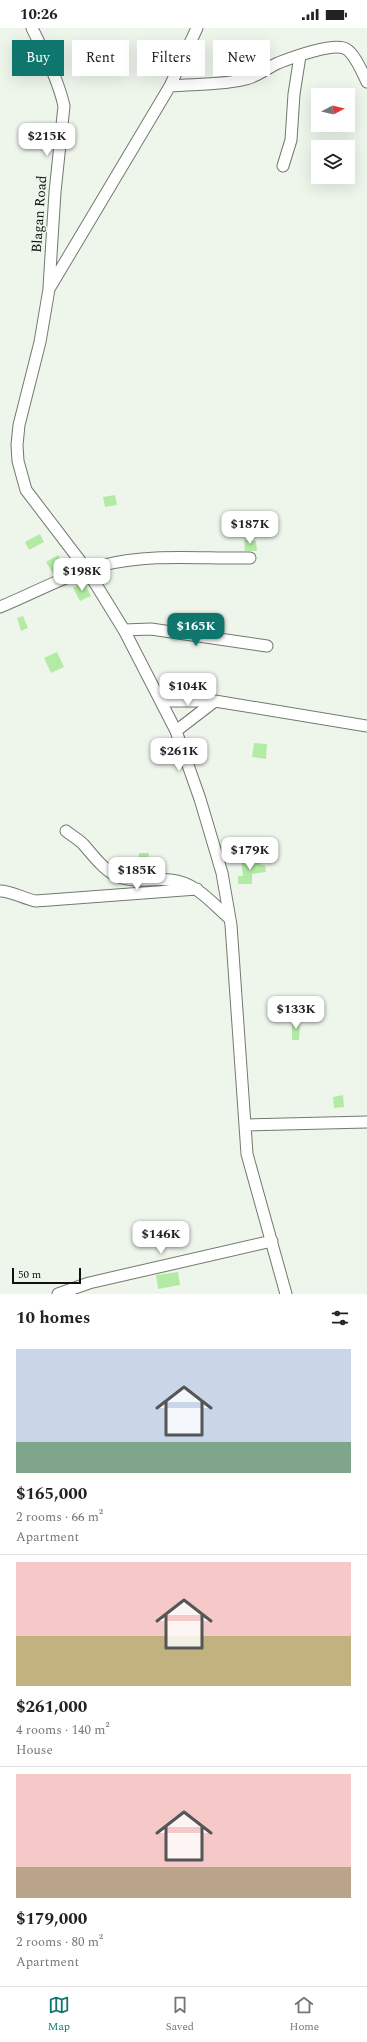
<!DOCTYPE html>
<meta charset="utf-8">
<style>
:root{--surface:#fff;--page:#f2f2f2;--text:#222;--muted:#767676;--line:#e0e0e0;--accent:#0f766e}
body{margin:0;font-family:Spectral,serif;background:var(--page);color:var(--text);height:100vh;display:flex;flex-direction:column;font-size:15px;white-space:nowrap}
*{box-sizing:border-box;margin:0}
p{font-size:13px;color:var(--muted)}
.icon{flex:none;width:22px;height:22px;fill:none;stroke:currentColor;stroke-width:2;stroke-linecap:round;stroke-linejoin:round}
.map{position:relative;height:1266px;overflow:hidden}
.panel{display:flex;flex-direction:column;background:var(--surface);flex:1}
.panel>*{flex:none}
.banner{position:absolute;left:12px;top:12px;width:343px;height:36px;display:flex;gap:8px}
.needle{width:26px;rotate:83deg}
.tools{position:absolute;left:311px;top:60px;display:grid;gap:8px}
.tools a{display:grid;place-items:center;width:44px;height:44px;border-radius:0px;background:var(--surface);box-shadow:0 4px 16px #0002;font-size:20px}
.scale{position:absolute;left:12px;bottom:10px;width:69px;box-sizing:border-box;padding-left:4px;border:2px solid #0e110e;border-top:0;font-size:11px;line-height:14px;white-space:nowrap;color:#0e110e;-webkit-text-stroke:3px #eef6ec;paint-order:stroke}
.price{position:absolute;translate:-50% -34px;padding:0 9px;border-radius:8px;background:#fff;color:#222;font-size:13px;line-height:26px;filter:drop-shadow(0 1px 2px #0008)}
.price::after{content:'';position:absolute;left:50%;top:24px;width:12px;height:9px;margin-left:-6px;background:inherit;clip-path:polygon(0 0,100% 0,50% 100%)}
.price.active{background:var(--accent);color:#fff}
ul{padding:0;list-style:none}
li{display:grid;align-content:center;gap:8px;height:212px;padding:0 16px}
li+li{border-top:1px solid var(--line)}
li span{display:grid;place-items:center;height:124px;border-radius:0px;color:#555}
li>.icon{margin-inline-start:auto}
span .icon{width:72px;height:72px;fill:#fffc;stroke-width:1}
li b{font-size:17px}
h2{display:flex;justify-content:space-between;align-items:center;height:48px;padding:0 16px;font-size:17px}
.tag{padding:0 14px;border-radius:0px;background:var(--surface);box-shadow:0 4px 16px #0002;font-size:14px;line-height:36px}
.tag.active{background:var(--accent);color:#fff}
.status{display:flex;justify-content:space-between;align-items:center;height:28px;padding:0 20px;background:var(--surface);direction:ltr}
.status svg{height:11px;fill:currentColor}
.tab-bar{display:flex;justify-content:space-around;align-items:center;height:56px;border-top:1px solid var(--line);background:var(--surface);font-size:11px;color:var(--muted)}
.tab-bar a{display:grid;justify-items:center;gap:2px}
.tab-bar .active{color:var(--accent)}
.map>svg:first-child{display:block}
.building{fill:#b3eba5}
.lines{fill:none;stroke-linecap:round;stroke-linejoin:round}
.minor-casing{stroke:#727970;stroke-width:13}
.minor{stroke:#fff;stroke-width:11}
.labels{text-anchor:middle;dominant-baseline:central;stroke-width:3;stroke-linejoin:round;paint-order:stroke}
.street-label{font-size:14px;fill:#0e110e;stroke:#eef6ec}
</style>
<div class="status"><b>10:26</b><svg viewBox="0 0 49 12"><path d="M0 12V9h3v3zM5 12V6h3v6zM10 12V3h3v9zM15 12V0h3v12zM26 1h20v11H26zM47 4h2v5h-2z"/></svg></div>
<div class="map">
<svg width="367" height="1266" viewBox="0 0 367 1266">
<rect width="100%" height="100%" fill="#eef6ec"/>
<path class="building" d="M 115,467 L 117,477 L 105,479 L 103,469 Z
M 40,506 L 44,514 L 29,522 L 25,514 Z
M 253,511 L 253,513 L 256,513 L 257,523 L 245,523 L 244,512 Z
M 58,527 L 62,533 L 65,532 L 69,538 L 54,547 L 46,534 Z
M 84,554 L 91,568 L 80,573 L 73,560 Z
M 23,588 L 28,600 L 21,603 L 17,590 Z
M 57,624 L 64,639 L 51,645 L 44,630 Z
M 254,715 L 267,716 L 266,731 L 252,729 Z
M 139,825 L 149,825 L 148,833 L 139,833 Z
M 254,831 L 254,832 L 261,832 L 261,837 L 265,837 L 266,844 L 252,846 L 252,856 L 238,856 L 238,848 L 243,848 L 241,832 Z
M 292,992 L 300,993 L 299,1012 L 292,1012 Z
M 343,1067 L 344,1079 L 334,1080 L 333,1069 Z
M 173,1199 L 176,1212 L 152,1216 L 150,1208 L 163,1205 L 162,1202 Z
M 178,1244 L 180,1257 L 158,1261 L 156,1247 Z"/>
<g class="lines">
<g class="minor-casing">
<path id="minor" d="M 32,0 C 44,25 58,51 64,78 L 55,164 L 49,259
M 197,0 L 170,58 L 49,261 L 40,314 L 19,397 L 17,417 L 18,433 L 26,462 L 87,542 L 124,602 L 176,703 L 200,771 L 222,845 L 231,897 L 247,1126 L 286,1266
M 170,58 C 194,56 224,57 246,51 C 258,48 267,40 278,35 C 291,30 334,14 346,21 C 355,26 362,44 367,54
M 283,138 L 291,112 L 294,66 L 300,28
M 0,579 C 34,565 68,546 104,537 C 151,525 202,531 250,530
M 124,602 L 151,601 L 267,618
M 161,673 L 215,673 L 367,698
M 176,703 L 215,673
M 66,803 C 71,807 78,811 83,816 C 94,828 103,842 119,849 C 135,855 155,850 171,852 C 195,854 212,875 229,890
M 0,863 C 12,863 24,871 36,873 L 197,861
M 246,1097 L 367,1094
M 58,1266 L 89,1255 L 272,1213"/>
</g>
<use href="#minor" class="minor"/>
</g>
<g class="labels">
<g class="street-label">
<text transform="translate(39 186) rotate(-86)">Blagan Road</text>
</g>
</g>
</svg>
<div class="tools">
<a><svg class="needle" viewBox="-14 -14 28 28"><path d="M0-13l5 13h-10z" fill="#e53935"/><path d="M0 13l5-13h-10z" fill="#767676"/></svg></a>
<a><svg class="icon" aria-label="layers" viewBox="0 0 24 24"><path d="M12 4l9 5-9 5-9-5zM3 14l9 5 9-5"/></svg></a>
</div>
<div class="scale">50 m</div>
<b class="price" style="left:47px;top:129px">$215K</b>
<b class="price" style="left:250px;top:517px">$187K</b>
<b class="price" style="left:82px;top:564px">$198K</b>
<b class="price active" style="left:196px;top:619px">$165K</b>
<b class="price" style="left:188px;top:679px">$104K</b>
<b class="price" style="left:179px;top:744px">$261K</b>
<b class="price" style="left:250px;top:843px">$179K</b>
<b class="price" style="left:137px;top:863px">$185K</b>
<b class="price" style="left:296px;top:1002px">$133K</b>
<b class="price" style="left:161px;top:1227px">$146K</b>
<div class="banner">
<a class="tag active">Buy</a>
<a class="tag">Rent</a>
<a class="tag">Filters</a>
<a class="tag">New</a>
</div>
</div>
<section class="panel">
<h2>10 homes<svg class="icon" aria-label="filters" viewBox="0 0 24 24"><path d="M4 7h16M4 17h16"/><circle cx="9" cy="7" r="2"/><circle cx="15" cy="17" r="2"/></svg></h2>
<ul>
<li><span style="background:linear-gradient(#c9d6e8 75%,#7fa58c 0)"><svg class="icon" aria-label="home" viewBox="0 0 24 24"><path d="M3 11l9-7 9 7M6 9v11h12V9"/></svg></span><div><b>$165,000</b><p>2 rooms · 66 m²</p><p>Apartment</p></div></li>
<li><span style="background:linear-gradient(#f6c9c9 60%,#c2b280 0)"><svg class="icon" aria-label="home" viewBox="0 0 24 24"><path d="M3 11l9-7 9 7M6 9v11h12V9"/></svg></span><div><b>$261,000</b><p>4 rooms · 140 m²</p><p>House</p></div></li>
<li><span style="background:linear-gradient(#f6c9c9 75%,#b9a48a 0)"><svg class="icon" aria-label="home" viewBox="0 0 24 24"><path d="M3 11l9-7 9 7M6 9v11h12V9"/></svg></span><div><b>$179,000</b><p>2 rooms · 80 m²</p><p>Apartment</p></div></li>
</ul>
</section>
<nav class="tab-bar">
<a class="active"><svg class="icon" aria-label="map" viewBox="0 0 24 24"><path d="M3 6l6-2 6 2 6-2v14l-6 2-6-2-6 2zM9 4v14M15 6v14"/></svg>Map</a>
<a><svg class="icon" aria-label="saved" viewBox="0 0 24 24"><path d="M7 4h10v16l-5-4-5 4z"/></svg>Saved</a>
<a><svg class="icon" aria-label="home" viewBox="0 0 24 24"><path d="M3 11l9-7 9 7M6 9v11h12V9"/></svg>Home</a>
</nav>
